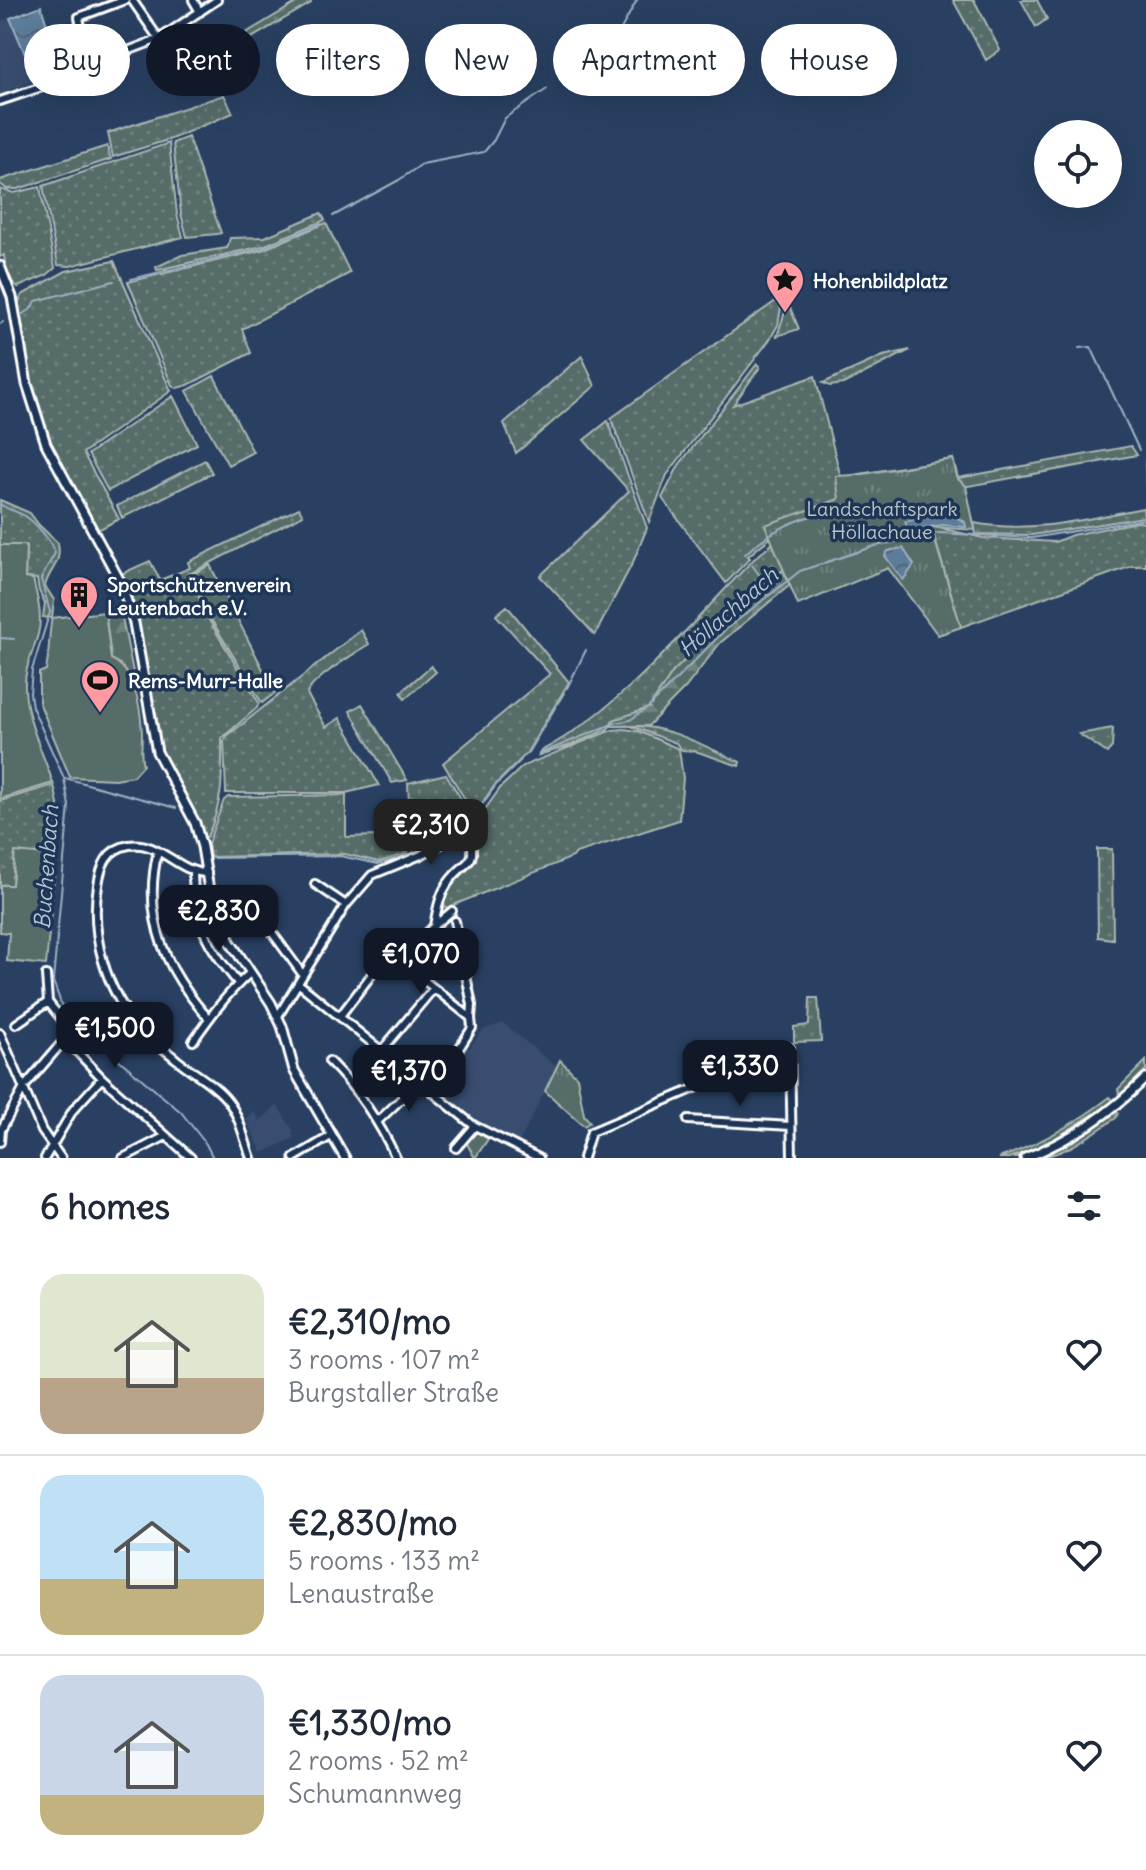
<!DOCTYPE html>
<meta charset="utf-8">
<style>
:root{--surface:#fff;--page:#f2f2f3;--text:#1f2937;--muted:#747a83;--line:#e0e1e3;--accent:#111827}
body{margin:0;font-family:Delius,sans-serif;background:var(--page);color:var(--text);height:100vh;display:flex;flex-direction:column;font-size:30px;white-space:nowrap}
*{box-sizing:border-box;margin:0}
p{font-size:26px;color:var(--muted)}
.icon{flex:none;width:44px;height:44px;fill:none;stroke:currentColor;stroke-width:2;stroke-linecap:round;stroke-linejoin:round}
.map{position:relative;height:1158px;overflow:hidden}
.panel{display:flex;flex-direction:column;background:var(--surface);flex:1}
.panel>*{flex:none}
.banner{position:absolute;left:24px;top:24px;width:1098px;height:72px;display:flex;gap:16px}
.tools{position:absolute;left:1034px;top:120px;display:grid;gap:16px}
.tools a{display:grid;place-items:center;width:88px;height:88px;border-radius:50%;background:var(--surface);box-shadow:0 8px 32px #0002;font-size:40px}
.price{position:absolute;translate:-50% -68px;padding:0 18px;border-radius:16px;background:var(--accent);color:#fff;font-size:26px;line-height:52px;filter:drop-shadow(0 2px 4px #0008)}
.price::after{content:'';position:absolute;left:50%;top:48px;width:24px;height:18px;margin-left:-12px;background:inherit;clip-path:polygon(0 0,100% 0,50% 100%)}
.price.selected{background:#222;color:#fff}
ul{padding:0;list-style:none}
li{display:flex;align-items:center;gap:24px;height:200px;padding:0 40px}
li+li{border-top:2px solid var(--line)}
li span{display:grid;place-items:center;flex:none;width:224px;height:160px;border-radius:24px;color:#555}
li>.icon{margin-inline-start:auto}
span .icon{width:96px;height:96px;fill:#fffc;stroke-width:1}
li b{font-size:34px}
h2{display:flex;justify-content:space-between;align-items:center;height:96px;padding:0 40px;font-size:34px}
.chip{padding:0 28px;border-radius:36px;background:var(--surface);box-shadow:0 8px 32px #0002;font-size:28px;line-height:72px}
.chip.selected{background:var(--accent);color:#fff}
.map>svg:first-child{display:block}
.built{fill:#374d70}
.grass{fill:url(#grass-dots);stroke:#abb6b3;stroke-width:2}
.forest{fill:url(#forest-firs);stroke:#abb6b3;stroke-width:2}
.park{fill:url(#park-tufts);stroke:#abb6b3;stroke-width:2}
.pitch{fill:#576c67;stroke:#abb6b3;stroke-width:2}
.water{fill:url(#water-waves);stroke:#9db0c3;stroke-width:2}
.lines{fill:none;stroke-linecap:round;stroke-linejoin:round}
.stream{stroke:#9db0c3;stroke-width:2}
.minor-casing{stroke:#fff;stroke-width:12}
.tertiary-casing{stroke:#fff;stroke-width:13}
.minor{stroke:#1d3557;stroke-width:6}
.tertiary{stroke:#1d3557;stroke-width:7}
.labels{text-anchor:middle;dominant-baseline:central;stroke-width:7;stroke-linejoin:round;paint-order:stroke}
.poi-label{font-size:20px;font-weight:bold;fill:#fff;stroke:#1d3557;text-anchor:start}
.park-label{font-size:20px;fill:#bcc4c2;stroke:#1d3557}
.water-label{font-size:22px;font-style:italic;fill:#b5c4d2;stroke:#1d3557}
</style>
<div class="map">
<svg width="1146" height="1158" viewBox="0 0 1146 1158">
<defs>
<pattern id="grass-dots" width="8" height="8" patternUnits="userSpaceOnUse" patternTransform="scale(2)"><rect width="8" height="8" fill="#576c67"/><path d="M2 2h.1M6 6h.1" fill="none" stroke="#70827e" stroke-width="1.8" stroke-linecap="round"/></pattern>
<pattern id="forest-firs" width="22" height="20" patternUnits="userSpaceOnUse" patternTransform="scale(2)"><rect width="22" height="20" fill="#576c67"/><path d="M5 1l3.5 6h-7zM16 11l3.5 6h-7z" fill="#70827e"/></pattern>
<pattern id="park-tufts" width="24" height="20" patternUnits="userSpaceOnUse" patternTransform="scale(2)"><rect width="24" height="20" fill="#576c67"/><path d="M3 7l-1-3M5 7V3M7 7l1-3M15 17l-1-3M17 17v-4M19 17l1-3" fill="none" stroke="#70827e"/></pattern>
<pattern id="water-waves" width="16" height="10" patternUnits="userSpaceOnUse" patternTransform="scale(2)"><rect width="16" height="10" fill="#5b7b9b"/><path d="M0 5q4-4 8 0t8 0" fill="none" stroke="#546474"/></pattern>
</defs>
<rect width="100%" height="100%" fill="#294062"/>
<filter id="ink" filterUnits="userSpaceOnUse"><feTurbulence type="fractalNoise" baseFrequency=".0125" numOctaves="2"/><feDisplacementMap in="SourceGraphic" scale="16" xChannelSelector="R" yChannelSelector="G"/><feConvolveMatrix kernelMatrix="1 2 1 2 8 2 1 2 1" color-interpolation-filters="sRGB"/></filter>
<g filter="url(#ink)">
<path class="built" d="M 10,18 L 34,81 L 0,94 L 0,21 Z
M 503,1023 L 557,1067 L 518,1145 L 476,1123 L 429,1084 L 464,1045 L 469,1049 L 483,1030 Z
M 277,1105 L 294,1132 L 292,1133 L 294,1138 L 262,1153 L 246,1119 L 254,1111 L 260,1121 Z"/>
<path class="grass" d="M 301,0 L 310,0 L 311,3 L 214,60 L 211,54 Z
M 953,0 L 974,0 L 1000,50 L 986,60 Z
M 1021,0 L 1037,0 L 1047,19 L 1036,27 Z
M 199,35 L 205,48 L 166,60 L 169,47 Z
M 224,95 L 233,113 L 171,139 L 113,157 L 108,133 Z
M 188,137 L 221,233 L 217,234 L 187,237 L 181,214 L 173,143 Z
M 169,143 L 177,214 L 183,237 L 70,266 L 58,265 L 43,186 Z
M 107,146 L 111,159 L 18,189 L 7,189 L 0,184 L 0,180 Z
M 40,187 L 55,268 L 47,275 L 18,287 C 8,280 5,267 4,255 L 0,257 L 0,189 L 14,193 Z
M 321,213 L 325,220 L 263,246 L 157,270 L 156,267 L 182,255 L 227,248 L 230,238 L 265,237 Z
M 326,223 L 350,273 L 242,329 L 251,353 L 188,385 L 177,388 L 172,385 L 128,282 L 262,250 Z
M 114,261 L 171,391 L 83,453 L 119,519 L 96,531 C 77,497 55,463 43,426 C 29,386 24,345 18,304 L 22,295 L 66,271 Z
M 783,296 L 778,325 L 770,339 L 667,475 L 649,522 L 611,418 Z
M 788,303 L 799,329 L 777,336 Z
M 910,350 L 843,384 L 830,386 L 823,383 L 883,356 Z
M 582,356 L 595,386 L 516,453 L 504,423 Z
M 757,364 L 760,367 L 733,405 L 815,376 L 849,509 L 770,538 L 748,556 L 750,558 L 726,583 L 662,498 L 679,465 Z
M 214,376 L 253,452 L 228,465 L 187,391 Z
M 173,396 L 197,444 L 108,491 L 88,454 Z
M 608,421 L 647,528 L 633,562 L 595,635 L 540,576 L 629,491 L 584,440 Z
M 1131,446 L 1137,455 L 941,491 L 847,476 L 953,459 L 958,478 Z
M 205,460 L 212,473 L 122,518 L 117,506 Z
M 0,500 L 30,513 L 39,525 L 58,543 C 62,565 50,567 45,586 L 54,600 L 52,618 L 43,617 L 45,603 L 39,591 L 37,579 L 25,578 L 26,545 L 0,545 Z
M 299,508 L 303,515 L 189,574 L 209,620 L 259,703 L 257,708 L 222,738 C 222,777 224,800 207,837 L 204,837 L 160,750 L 133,605 L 121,574 L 150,561 L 160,580 L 190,568 L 188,562 Z
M 1143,508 L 1144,517 L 1032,535 L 976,534 L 974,523 C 1033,534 1085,519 1143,508 Z
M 1137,522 L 1146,523 L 1146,566 L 1132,566 L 961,627 L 931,526 L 983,538 L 1055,542 L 1072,535 Z
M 777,540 L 790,573 L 718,620 L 711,634 L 673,672 L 649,708 L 614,720 L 608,729 L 571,745 L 539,755 L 541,751 C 625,706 687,627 754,559 Z
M 210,565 L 275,693 L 262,703 L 212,621 L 192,575 Z
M 507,606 L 569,682 L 526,754 L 495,785 L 474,814 L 443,763 L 550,674 L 496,615 Z
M 361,630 L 369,644 C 354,654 312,679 307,694 L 326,727 L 340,718 L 379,785 L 346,793 L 226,793 L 224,741 L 227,736 Z
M 431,666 L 436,672 L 405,699 L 401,692 Z
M 362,704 L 407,780 L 392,783 L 350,711 Z
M 631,726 C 669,725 705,747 740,762 L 739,766 L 695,751 L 682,750 L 676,743 Z
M 1113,728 L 1112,747 L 1107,753 L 1079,734 Z
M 624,729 L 638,731 L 679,749 L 683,778 L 679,820 L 576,853 L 573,857 L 446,908 L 441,898 L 452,881 L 474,861 L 471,829 L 501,787 L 523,766 L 612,730 Z
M 446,774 L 472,817 L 459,828 L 411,849 L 408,783 Z
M 54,785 L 58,804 L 56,856 L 15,853 L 12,885 L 0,885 L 0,801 Z
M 346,795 L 346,837 L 407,835 L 408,853 L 379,862 L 345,854 L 210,857 L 208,843 L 224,800 L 228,797 Z
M 1097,849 L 1112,849 L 1113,939 L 1098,937 Z
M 810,998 L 818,998 L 821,1041 L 794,1042 L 794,1027 L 809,1025 Z
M 1146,1061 L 1146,1070 L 1119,1096 L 1118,1089 Z
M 1110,1097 L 1114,1101 L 1049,1142 L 1078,1128 L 1113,1103 C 1083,1126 1052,1144 1016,1158 L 1013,1158 L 1036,1148 L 1009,1158 L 999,1158 C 1040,1144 1076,1123 1110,1097 Z
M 1113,1111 L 1118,1113 L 1116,1118 C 1092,1134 1062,1158 1032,1158 L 1079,1135 Z"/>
<path class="forest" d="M 783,570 L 790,585 L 720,643 L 686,687 L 648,726 L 611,726 L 613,720 L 649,708 L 673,672 L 711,634 L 718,620 Z
M 120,608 L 134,677 L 130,677 L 111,659 L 105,612 Z"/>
<path class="park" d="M 54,48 L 63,76 L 40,84 L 30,57 Z
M 953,459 L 957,478 L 966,486 L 975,530 L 931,527 L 961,627 L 938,635 L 888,568 L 798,605 L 765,525 L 839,499 L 836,476 L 857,475 Z
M 560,1060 L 577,1077 L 584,1115 L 590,1122 L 584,1126 L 545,1091 Z
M 475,1131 L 488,1139 L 475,1158 L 466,1142 Z"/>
<path class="pitch" d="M 0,545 L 26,545 L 25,578 L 33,579 C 37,597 43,615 38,634 C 33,653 24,668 25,688 C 26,720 43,753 53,783 L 0,799 Z
M 105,612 L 111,659 C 135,669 141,709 142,733 C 142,744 140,755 143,765 L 133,776 L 115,779 L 70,777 L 39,702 L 39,673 L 46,670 C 50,653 48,635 52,618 Z
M 15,852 L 56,856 L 46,965 L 7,961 L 9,933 L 0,932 L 0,885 L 12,885 Z"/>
<path class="water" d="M 41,6 L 54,48 L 27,59 L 10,18 Z
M 943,510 L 965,522 L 966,527 L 943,525 L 908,530 L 905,522 Z
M 903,548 L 914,565 L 903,580 L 885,556 L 888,551 Z"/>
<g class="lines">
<path class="stream" d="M 620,31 L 637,0
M 561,78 L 600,53 L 611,42
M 333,216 L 399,180 L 422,164 L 484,152 L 494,140 L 505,118 L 547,89
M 131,279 L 263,248 L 321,224
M 23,314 L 30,310 L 36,301 L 114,281
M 0,324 L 3,322
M 1079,348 L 1091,347 L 1139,450
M 1145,462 L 1146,487
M 0,504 C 8,510 16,511 25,516 C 35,522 52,542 55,553 L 41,579 L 50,612 L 32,670 L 30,693 L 32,707 L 64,778 L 69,806 L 53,981 L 63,1009 L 74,1022 L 181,1112 L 206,1144 L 213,1158
M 745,554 C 777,524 804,518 845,505
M 752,565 L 761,577 L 767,595
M 0,638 L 14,639
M 567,688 L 586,650
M 527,754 L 564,693
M 539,754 L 615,723 L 630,720 L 649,707 L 724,631 L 800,571 L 875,546 L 939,533 L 1032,538 L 1146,519
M 65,778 L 176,808
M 475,815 L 496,785 L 521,760
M 416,852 L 472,819
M 212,858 L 340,856 L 378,864 L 405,856"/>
<g class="minor-casing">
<path id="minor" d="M 132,0 L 159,39
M 193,0 L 200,12
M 88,66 L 79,17 L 125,0
M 0,101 L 81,74 L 88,66 L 159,39 L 217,0
M 158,851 C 145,903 157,951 189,994 C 195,1002 201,1011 209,1018
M 193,873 C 193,921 208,947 238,983
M 207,873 C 178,873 159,840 129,845 C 107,849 101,865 98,885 C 90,934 105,990 139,1027 C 150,1039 164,1049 176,1059 C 193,1073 215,1084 228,1101 C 240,1117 244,1139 251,1158
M 315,884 L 346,905
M 249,892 L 271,931 L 303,975
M 455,921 L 472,1005 L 471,1018
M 400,960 L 434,926 L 452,911
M 46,975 L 48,1002 L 71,1031 L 65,1039 L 102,1078 L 191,1158
M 298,983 L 473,1125 L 539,1158
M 278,1016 L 346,905 L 372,875 L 421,855 L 468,829 C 479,869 467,856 448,883 C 439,896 437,910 434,926
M 340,1016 L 389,952 L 471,1018 L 472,1028 L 460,1047 L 423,1085
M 16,1024 L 48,1002
M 0,1033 L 42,1131 L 61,1158
M 193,1041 C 210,1017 228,992 250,973
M 382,1050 L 434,988
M 329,1061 C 358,1090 379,1121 396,1158
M 688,1120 L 791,1126
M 377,1122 L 419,1082
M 0,1142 L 1,1130 L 25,1086 L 65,1039
M 456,1148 L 475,1126
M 45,1158 L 73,1110 L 102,1078
M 123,1158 L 166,1136
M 294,1158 L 331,1136
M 583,1158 L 591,1132 L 790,1048 L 792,1158"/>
</g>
<g class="tertiary-casing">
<path id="tertiary" d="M 0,266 L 12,297 L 27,384 L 46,444 L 121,583 L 134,623 L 157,752 L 195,823 L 202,847 L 210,896 L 218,918 L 231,943 L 271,1003 L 282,1026 L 294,1070 L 345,1158
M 1025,1158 C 1071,1140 1111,1113 1146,1078"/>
</g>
<use href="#minor" class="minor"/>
<use href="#tertiary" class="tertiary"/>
</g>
</g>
<defs>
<g id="sight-pin" transform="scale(2)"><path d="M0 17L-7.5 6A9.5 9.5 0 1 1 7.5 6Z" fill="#ff9aa2" stroke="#1d3557"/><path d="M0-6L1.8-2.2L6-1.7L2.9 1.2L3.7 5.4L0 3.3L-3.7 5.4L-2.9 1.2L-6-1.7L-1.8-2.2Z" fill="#111"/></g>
<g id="building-pin" transform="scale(2)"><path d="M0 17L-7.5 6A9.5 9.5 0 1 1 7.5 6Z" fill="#ff9aa2" stroke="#1d3557"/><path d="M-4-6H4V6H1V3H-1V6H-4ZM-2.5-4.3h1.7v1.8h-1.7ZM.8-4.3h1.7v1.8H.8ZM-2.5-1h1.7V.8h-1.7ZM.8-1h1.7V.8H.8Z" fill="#111"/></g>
<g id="stadium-pin" transform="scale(2)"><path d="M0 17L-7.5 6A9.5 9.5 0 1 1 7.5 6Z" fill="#ff9aa2" stroke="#1d3557"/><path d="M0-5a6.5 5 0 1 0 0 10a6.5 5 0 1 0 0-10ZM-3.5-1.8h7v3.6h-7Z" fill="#111"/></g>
</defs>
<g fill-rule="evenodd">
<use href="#sight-pin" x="785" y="280"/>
<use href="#building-pin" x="79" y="595"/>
<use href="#stadium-pin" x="100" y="680"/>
</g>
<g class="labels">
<g class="poi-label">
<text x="813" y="280">Hohenbildplatz</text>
<text x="107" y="584">Sportschützenverein<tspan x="107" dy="23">Leutenbach e.V.</tspan></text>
<text x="128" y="680">Rems-Murr-Halle</text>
</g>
<g class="park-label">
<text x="882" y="508">Landschaftspark<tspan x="882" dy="23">Höllachaue</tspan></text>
</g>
<g class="water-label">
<text transform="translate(728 612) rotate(-41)">Höllachbach</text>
<text transform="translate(46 867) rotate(-86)">Buchenbach</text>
</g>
</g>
</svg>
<div class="tools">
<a><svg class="icon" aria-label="locate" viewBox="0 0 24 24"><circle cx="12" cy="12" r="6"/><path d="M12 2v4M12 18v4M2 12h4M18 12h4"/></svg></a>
</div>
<b class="price selected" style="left:431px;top:867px">€2,310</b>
<b class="price" style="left:219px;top:953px">€2,830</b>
<b class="price" style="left:421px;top:996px">€1,070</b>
<b class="price" style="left:115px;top:1070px">€1,500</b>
<b class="price" style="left:740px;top:1108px">€1,330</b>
<b class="price" style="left:409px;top:1113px">€1,370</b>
<div class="banner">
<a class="chip">Buy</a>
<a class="chip selected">Rent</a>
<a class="chip">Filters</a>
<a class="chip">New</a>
<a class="chip">Apartment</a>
<a class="chip">House</a>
</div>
</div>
<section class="panel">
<h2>6 homes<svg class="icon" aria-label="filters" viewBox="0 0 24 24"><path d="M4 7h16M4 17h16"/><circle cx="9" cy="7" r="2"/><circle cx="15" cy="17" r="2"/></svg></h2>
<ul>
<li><span style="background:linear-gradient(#dfe7d0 65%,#b9a48a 0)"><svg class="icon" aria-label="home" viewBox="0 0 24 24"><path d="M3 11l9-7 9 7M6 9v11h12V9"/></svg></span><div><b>€2,310/mo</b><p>3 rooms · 107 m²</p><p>Burgstaller Straße</p></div><svg class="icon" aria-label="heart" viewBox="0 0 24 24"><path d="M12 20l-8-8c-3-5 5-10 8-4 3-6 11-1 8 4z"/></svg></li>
<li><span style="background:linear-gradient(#bfe0f5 65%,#c2b280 0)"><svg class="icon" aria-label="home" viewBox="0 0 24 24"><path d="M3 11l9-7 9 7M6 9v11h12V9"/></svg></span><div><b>€2,830/mo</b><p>5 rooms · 133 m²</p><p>Lenaustraße</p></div><svg class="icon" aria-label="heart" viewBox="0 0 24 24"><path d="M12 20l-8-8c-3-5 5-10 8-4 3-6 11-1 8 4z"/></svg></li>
<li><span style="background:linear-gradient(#c9d6e8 75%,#c2b280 0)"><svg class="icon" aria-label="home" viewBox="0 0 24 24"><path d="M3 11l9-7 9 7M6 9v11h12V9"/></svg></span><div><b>€1,330/mo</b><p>2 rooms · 52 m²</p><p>Schumannweg</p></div><svg class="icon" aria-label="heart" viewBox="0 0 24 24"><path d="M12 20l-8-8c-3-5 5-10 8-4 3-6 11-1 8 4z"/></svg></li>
</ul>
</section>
